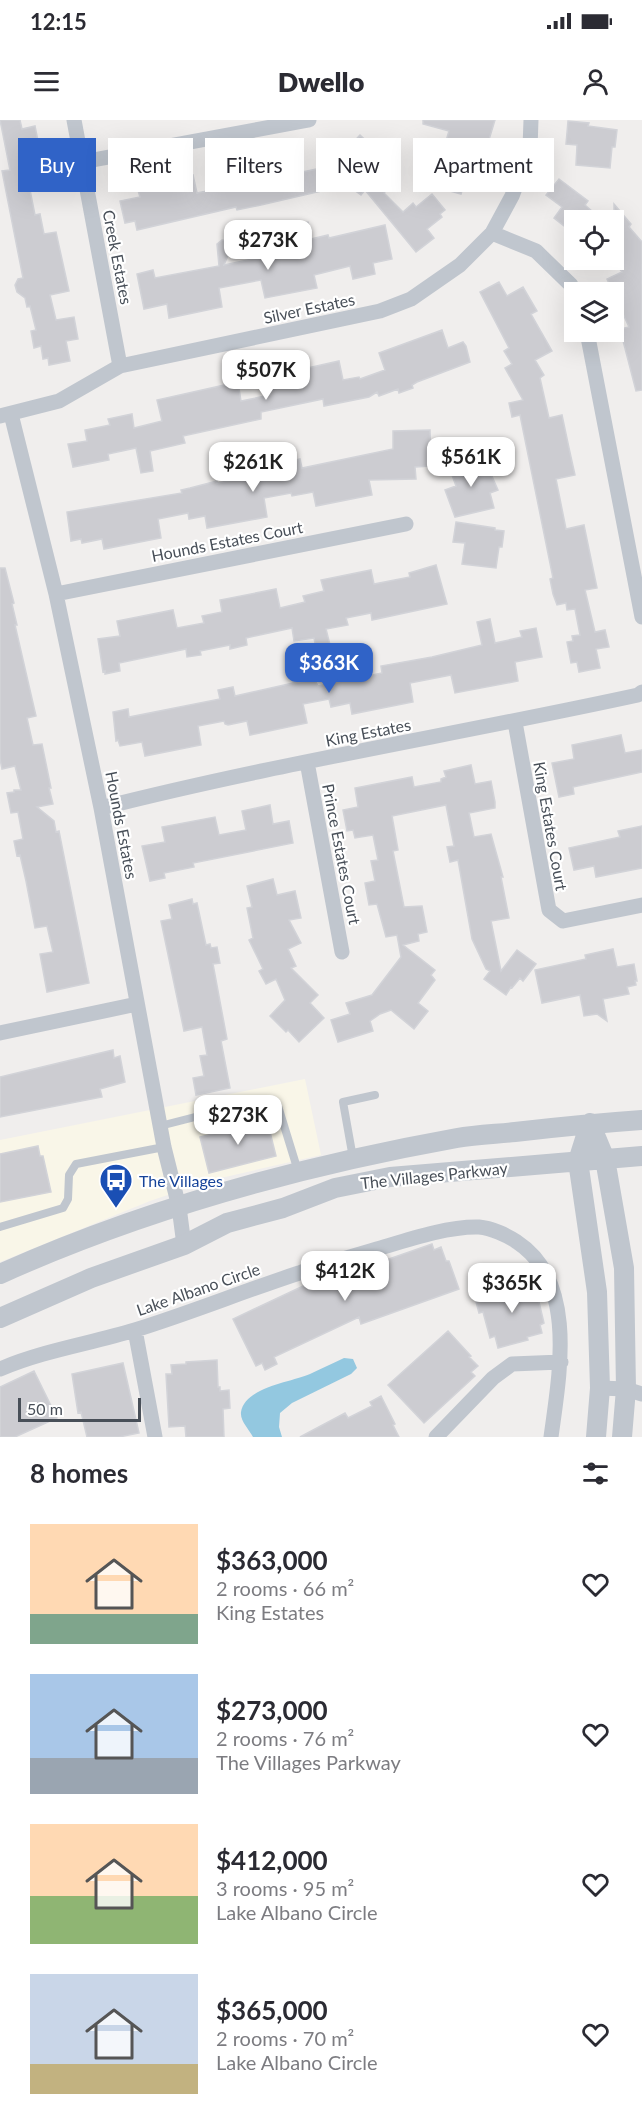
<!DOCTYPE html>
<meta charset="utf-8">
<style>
:root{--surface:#fff;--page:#f2f2f3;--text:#2b2b33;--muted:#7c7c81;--accent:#3063c7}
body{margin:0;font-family:Lato,sans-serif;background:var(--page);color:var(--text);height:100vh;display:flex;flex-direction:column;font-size:22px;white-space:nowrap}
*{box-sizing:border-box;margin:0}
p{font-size:20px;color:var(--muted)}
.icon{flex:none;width:33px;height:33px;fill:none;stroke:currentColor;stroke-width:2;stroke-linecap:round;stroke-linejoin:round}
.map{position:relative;height:1317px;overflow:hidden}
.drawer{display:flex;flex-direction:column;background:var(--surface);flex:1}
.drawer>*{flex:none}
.guide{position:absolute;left:18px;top:18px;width:606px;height:54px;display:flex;gap:12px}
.fabs{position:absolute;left:564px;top:90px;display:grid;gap:12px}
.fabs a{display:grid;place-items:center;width:60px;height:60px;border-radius:0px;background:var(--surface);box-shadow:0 6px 24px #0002;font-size:30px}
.scale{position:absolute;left:18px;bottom:15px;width:123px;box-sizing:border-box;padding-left:6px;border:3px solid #484f58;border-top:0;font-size:16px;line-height:21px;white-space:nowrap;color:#484f58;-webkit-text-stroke:4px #fff;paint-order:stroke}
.price{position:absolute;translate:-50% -51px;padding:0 14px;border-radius:12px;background:#fff;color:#222;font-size:20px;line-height:39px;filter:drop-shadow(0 2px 3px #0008)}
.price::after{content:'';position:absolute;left:50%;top:36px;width:18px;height:14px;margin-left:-9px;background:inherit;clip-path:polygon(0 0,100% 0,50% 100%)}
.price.on{background:var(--accent);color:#fff}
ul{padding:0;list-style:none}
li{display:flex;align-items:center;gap:18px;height:150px;padding:0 30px}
li span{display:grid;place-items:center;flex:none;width:168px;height:120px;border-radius:0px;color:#555}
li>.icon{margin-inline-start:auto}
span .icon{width:72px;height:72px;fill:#fffc;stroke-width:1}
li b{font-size:26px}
h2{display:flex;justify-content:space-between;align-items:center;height:72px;padding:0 30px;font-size:26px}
.chip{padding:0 21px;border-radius:0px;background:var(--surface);box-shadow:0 6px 24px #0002;font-size:21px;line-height:54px}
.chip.on{background:var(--accent);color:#fff}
.status{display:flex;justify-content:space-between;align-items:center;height:42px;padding:0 30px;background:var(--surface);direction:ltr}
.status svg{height:16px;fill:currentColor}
header{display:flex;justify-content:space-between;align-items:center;height:78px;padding:0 30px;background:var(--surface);font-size:27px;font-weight:800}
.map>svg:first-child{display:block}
.commercial{fill:#f9f6e8}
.water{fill:#93c8e0}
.building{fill:#ccccd1;stroke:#d2d3d8;stroke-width:1.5}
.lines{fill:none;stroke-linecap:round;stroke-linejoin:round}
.service{stroke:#c0c6ce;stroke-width:8}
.minor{stroke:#c0c6ce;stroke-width:15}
.tertiary{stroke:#c0c6ce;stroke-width:20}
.labels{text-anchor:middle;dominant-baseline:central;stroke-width:4.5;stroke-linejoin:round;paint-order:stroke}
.street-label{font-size:16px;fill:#484f58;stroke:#fff}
.transit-label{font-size:16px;fill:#164399;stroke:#fff;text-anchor:start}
</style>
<div class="status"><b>12:15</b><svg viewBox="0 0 49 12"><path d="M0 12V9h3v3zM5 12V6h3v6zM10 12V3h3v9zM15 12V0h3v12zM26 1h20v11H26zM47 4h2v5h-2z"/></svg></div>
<header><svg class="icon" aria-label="menu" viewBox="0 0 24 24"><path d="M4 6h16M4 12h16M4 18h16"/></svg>Dwello<svg class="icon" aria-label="person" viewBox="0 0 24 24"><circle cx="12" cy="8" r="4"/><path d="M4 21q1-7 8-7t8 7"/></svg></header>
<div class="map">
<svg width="642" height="1317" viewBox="0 0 642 1317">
<rect width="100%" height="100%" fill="#f0eeed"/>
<path class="commercial" d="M 305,959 L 321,1035 L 212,1060 L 150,1081 L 0,1142 L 0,1020 Z"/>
<path class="water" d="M 344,1238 L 353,1239 L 357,1248 L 351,1254 L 292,1283 L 280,1293 L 279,1307 L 282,1317 L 253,1317 C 249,1309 240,1301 241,1292 C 245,1267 292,1262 310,1254 C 321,1249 333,1243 344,1238 Z"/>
<path class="building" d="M 0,0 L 20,0 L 22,9 L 35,6 L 47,67 L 30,70 L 35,95 L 40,94 L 44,114 L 56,112 L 69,171 L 50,175 L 56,200 L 74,197 L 78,219 L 66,221 L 70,241 L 49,245 L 48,238 L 43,239 L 41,226 L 34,228 L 31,211 L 36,210 L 30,186 L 27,187 L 25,178 L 17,172 L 15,165 L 18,159 L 23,158 L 2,51 L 10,50 Z
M 423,0 L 495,0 L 477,59 L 475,64 L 465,61 L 461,74 L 439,68 L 448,61 L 435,57 L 449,11 L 423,4 Z
M 568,1 L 589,3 L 588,6 L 617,10 L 615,27 L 612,27 L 610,48 L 576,45 L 577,25 L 566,24 Z
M 360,15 L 374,28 L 373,29 L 381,36 L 379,38 L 387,46 L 385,49 L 396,60 L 384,73 L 403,92 L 413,83 L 416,87 L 432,74 L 445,90 L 440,94 L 442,97 L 427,109 L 434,118 L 416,132 L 365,70 L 361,75 L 347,65 L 261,85 L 237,90 L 236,87 L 137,110 L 135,101 L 125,103 L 120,81 L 140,77 L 137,67 L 193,55 L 197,73 L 227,67 L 223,50 L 241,46 L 244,59 L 273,53 L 271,40 L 298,34 L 302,52 L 317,49 L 319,59 L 345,55 L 346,59 L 354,49 L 340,36 Z
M 559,59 L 588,81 L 585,85 L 602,100 L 574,100 L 574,108 L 572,112 L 554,98 L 562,87 L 546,75 Z
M 614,84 L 631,104 L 629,107 L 642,122 L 642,270 L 636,271 L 620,209 L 629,207 L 607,159 L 622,152 L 614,142 Z
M 308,102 L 311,119 L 328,115 L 329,118 L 385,105 L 392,139 L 373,143 L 375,154 L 353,159 L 350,146 L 314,155 L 317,168 L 265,178 L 261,160 L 219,168 L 222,187 L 169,198 L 167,184 L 144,189 L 137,154 L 153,150 L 155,158 L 219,146 L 217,124 L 222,120 L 229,121 L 232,126 L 224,145 L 300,129 L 296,104 Z
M 499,162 L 507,176 L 523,167 L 537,191 L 531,194 L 552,231 L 535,240 L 544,255 L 540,258 L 549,298 L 562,295 L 569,328 L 575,355 L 556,359 L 566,409 L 584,405 L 597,468 L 585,470 L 595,512 L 605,510 L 609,527 L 596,529 L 600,548 L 579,552 L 577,542 L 571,543 L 567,522 L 573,521 L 572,516 L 580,515 L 575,489 L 567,490 L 566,483 L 557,485 L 553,474 L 550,459 L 553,458 L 520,295 L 512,297 L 509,283 L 523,280 L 505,248 L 512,244 L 504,231 L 509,228 L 480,172 Z
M 442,210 L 448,228 L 463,222 L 466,226 L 470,242 L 417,262 L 412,265 L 413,268 L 399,273 L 398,269 L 379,276 L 377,272 L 369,277 L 324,286 L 323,279 L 261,292 L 261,299 L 183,316 L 185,323 L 150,331 L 153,351 L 141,353 L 136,328 L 108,334 L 109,340 L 73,347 L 68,324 L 87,321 L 85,310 L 110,305 L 108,299 L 132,294 L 134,308 L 162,301 L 157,280 L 238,262 L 241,281 L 270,275 L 268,266 L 287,263 L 285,253 L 339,241 L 343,260 L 359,257 L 360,259 L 385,250 L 379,233 Z
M 430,310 L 431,346 L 415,347 L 416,359 L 369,360 L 372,375 L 316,386 L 313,372 L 292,376 L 291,373 L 264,378 L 267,397 L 207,408 L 205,396 L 189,399 L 188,393 L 158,399 L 161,418 L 104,429 L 102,419 L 82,423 L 81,419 L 71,421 L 67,392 L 182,373 L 181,370 L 190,368 L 217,361 L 217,363 L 267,354 L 266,347 L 300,339 L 302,348 L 393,329 L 393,311 Z
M 481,335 L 489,355 L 491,354 L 498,370 L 490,373 L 494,388 L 455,397 L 445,370 L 456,366 L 449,347 Z
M 456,402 L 495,408 L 495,410 L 504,411 L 502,427 L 499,427 L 496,448 L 462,444 L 465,423 L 453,422 Z
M 436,445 L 447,484 L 372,500 L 371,493 L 346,498 L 348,505 L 326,509 L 330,525 L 316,528 L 314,518 L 294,521 L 292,508 L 246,518 L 247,525 L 230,529 L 230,525 L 200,531 L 201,535 L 187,537 L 186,529 L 119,543 L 120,551 L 105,554 L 105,551 L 103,552 L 98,519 L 120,516 L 117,501 L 173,490 L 177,508 L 204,503 L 202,496 L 222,492 L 220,480 L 276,469 L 280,488 L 305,482 L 303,476 L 324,471 L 321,460 L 371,450 L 374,464 L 410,457 L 409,453 Z
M 0,448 L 5,448 L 14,483 L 12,484 L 17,505 L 15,505 L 36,596 L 27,598 L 33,625 L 42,624 L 51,668 L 49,668 L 53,684 L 37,687 L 54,701 L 56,712 L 59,711 L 89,863 L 47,872 L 40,834 L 53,832 L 47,806 L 35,808 L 26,761 L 20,735 L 17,736 L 14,721 L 23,719 L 18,692 L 11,693 L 7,673 L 14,672 L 14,670 L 21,670 L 15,646 L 2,649 L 0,639 Z
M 490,499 L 495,523 L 522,517 L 520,511 L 536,508 L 542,537 L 515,542 L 518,561 L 455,573 L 451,555 L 410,563 L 413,582 L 352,594 L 350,583 L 331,587 L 329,579 L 303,584 L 307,603 L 250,615 L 247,601 L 228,605 L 225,604 L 224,601 L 198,606 L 201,625 L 145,636 L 142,622 L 120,626 L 118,620 L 116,621 L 113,592 L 128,589 L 129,597 L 220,579 L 218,570 L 233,567 L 235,576 L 293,563 L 315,560 L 318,566 L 382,553 L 381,546 L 432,537 L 482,525 L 477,502 Z
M 621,615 L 625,633 L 642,630 L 642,652 L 573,667 L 574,674 L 559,677 L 552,643 L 574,639 L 572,625 Z
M 471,645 L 475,664 L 491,661 L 495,682 L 495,688 L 469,693 L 474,717 L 491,714 L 503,757 L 501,757 L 509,798 L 491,801 L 501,851 L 517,830 L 536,844 L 523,861 L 520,858 L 512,868 L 511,867 L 506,875 L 484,859 L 490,851 L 486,849 L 472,819 L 458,740 L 450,742 L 447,727 L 454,726 L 446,685 L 392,696 L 398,730 L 393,731 L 404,787 L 422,786 L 427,812 L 418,814 L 419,821 L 403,825 L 435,850 L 431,855 L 435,860 L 418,883 L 428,891 L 414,909 L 391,890 L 380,894 L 370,901 L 373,911 L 338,922 L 331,900 L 350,894 L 346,883 L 372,875 L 401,837 L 397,815 L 386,817 L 377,784 L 369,785 L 365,763 L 375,761 L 371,741 L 378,740 L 373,715 L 355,718 L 353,710 L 347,711 L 343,690 L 358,687 L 355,668 L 412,657 L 414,667 L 441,662 L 441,659 L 446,657 L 444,651 Z
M 270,685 L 273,704 L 289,701 L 293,723 L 193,743 L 194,747 L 164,753 L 165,758 L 150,761 L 142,726 L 165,722 L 162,707 L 215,697 L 219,715 L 246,710 L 242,691 Z
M 642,706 L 642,748 L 596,757 L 594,746 L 574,750 L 569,728 L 620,717 L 618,711 Z
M 273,759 L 277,775 L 295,771 L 301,798 L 289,800 L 301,823 L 288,829 L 296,846 L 291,848 L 318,875 L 310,883 L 324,898 L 299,922 L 288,910 L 286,912 L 270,896 L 285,880 L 276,859 L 266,864 L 259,851 L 263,849 L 249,820 L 253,818 L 247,788 L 252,787 L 247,766 Z
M 192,779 L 193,784 L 197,783 L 206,825 L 210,824 L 211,828 L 217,827 L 220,843 L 213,844 L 227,919 L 221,921 L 230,968 L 196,975 L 193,958 L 204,956 L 200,936 L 207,935 L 202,907 L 184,911 L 161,801 L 172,799 L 169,785 Z
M 613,829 L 617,847 L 634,844 L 637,861 L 635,861 L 636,865 L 627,867 L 629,874 L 603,879 L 607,901 L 597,894 L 584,896 L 580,875 L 542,883 L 535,850 L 586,839 L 585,835 Z
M 113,930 L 114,938 L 120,936 L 125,962 L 100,969 L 102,977 L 0,997 L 0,957 Z
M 267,1000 L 276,1036 L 209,1053 L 200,1017 Z
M 38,1026 L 40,1036 L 43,1036 L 51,1072 L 0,1082 L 0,1034 Z
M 432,1124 L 434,1130 L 441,1127 L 446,1141 L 449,1141 L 459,1169 L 361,1204 L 359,1197 L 274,1237 L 277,1244 L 265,1250 L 262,1243 L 256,1246 L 233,1199 L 318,1159 L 320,1163 Z
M 534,1161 L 544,1203 L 540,1205 L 542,1213 L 527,1217 L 528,1220 L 498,1228 L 495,1216 L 490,1218 L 483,1192 L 479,1193 L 475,1178 Z
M 448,1211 L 471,1236 L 469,1237 L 478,1246 L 471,1252 L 475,1256 L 424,1303 L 388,1265 Z
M 217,1240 L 218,1267 L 220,1267 L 220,1271 L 229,1270 L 230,1288 L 223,1289 L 224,1317 L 186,1317 L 185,1306 L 169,1307 L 166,1254 L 172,1254 L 171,1245 L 186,1244 L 186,1242 Z
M 123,1243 L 139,1313 L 119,1317 L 87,1317 L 81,1292 L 78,1293 L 72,1254 Z
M 34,1251 L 57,1298 L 15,1317 L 0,1317 L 0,1267 Z
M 381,1276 L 395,1304 L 393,1305 L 399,1317 L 300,1317 L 345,1293 L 348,1298 L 372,1286 L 370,1282 Z"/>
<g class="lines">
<path class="service" d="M 160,1006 L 261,980 L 270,980 L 278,986 L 298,1051
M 353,1038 L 343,982 L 375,975
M 0,1107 L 63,1088 L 68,1079 L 69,1055 L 76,1044 L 164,1027"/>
<path class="minor" d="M 74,0 L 120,246
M 82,42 L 309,0
M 492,113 L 536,131 L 571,165 L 574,174
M 587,212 L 642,497
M 11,294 L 56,474 L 101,688 L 164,1027 L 179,1087 L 184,1125
M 0,296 L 59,281 L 120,246 L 380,191 L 411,179 L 460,145 L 492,113 L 512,76 L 530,28 L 531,0
M 56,474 L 406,404
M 515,602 L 549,790 L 563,801 L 642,785
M 307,642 L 342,832
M 101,688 C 278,643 459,614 638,575 L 642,572
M 0,913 L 137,884
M 135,1210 L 155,1317
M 0,1249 C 45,1230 89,1224 135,1210 C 190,1193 244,1171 299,1153 C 324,1144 351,1137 377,1129 C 407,1120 448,1106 479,1107 C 491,1108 507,1115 517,1122 C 578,1162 559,1257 551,1317
M 600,1268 L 626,1269 L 642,1274
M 436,1317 L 493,1258 L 512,1244 L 561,1242"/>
<path class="tertiary" d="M 590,1003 L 605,1039 L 624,1148 L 626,1269 L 622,1317
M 590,1003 L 578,1041 L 597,1172 L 600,1268 L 596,1317
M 0,1154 C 145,1089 301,1046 457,1018 C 476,1015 496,1014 515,1012 C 558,1007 600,1003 642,1000
M 0,1198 L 91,1158 L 184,1125 L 227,1103 L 283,1088 L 335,1068 L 390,1057 L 642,1036"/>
</g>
<defs>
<g id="bus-pin" transform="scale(1.725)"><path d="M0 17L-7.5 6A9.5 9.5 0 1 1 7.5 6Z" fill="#1a4fb4" stroke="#fff"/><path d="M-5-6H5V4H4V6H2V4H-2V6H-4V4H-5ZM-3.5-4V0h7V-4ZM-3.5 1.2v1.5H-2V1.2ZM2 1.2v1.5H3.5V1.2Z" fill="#fff"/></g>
</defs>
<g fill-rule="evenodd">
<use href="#bus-pin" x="116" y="1060"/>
</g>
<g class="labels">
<g class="street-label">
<text transform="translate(118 137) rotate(79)">Creek Estates</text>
<text transform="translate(309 188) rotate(-12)">Silver Estates</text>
<text transform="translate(227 421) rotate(-11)">Hounds Estates Court</text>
<text transform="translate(368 612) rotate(-11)">King Estates</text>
<text transform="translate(122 705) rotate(79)">Hounds Estates</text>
<text transform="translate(551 706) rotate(80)">King Estates Court</text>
<text transform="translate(342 734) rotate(79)">Prince Estates Court</text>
<text transform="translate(434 1055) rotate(-6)">The Villages Parkway</text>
<text transform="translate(198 1169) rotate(-19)">Lake Albano Circle</text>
</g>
<g class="transit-label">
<text x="139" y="1060">The Villages</text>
</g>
</g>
</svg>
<div class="fabs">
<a><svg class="icon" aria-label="locate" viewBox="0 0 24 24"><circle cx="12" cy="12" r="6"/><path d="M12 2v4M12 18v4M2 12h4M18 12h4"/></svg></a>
<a><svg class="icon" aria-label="layers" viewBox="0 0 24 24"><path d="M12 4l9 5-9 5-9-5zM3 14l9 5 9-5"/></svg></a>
</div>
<div class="scale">50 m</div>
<b class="price" style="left:268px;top:151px">$273K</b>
<b class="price" style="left:266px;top:281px">$507K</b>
<b class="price" style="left:471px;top:368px">$561K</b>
<b class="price" style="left:253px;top:373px">$261K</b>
<b class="price on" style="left:329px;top:574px">$363K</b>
<b class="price" style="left:238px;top:1026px">$273K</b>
<b class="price" style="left:345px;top:1182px">$412K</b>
<b class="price" style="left:512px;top:1194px">$365K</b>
<div class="guide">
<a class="chip on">Buy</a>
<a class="chip">Rent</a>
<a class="chip">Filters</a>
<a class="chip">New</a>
<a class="chip">Apartment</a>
</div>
</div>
<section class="drawer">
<h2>8 homes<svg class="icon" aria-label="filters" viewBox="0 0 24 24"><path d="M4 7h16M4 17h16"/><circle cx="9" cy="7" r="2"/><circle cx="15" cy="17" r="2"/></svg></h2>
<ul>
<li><span style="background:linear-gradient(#ffd9b3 75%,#7fa58c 0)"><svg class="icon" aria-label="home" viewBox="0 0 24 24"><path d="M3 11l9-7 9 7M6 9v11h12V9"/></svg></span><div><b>$363,000</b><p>2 rooms · 66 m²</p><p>King Estates</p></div><svg class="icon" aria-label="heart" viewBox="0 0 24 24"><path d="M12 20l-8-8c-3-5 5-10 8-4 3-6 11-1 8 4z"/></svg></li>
<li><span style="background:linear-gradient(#a9c7e8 70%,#9aa5b1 0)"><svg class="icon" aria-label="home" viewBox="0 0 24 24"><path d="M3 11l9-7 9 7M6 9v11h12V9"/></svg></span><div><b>$273,000</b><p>2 rooms · 76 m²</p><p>The Villages Parkway</p></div><svg class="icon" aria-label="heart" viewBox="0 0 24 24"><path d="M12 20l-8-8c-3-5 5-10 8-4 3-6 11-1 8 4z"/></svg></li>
<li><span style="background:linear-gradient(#ffd9b3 60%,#8fb573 0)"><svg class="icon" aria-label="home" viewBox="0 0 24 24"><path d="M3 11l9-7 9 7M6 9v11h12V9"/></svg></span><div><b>$412,000</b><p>3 rooms · 95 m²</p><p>Lake Albano Circle</p></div><svg class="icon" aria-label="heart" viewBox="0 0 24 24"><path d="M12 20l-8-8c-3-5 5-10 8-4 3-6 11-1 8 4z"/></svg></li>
<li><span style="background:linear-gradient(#c9d6e8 75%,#c2b280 0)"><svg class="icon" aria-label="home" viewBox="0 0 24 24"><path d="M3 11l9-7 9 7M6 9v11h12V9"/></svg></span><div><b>$365,000</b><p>2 rooms · 70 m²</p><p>Lake Albano Circle</p></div><svg class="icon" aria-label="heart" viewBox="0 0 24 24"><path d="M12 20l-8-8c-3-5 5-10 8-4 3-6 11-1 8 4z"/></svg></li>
</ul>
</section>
